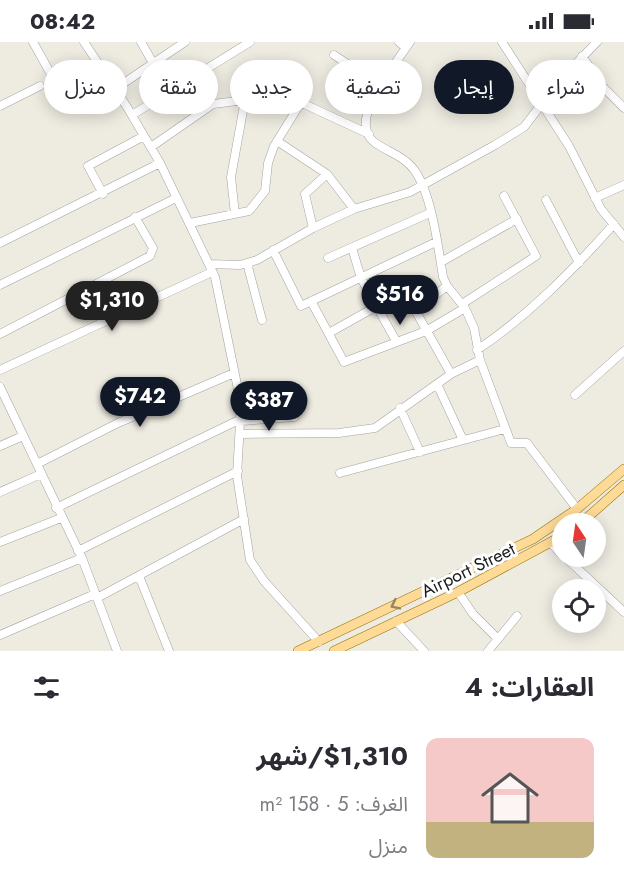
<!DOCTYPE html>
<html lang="ar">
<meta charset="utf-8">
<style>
:root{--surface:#fff;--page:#f2f2f3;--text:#2b2b33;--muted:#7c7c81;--line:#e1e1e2;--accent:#111827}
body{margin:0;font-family:Jost,"Noto Sans Arabic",sans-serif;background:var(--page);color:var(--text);direction:rtl;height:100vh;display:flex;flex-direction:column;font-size:22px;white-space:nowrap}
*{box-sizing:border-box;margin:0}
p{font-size:20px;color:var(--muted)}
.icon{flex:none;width:33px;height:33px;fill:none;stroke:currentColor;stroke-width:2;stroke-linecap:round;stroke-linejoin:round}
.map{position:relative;height:609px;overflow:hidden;direction:ltr}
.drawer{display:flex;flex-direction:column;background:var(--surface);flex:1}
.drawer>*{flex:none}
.guide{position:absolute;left:18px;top:18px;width:588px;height:54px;direction:rtl;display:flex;gap:12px}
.needle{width:39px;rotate:347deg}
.buttons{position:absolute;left:552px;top:471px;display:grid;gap:12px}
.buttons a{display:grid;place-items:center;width:54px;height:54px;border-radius:50%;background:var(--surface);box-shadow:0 3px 15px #0003;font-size:30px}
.price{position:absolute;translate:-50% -51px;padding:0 14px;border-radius:21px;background:var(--accent);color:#fff;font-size:20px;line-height:39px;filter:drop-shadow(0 2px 3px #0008)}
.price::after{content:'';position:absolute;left:50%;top:36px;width:18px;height:14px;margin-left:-9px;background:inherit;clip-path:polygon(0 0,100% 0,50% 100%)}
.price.current{background:#222;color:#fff}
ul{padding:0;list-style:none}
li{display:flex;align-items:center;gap:18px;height:150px;padding:0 30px}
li+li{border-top:2px solid var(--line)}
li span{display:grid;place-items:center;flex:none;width:168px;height:120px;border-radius:12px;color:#555}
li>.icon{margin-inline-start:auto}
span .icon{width:72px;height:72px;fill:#fffc;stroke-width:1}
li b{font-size:26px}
h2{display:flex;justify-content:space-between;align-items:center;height:72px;padding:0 30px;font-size:26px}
.tag{padding:0 21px;border-radius:27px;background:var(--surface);box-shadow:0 3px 15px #0003;font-size:21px;line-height:54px}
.tag.current{background:var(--accent);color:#fff}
.status{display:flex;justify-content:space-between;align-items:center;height:42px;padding:0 30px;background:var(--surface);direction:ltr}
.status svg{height:16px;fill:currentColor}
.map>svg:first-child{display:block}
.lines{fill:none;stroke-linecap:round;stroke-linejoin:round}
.minor-casing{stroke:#a3a3a3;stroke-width:9}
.major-casing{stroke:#947000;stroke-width:10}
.minor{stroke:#fff;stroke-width:8}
.major{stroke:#feda97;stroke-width:9}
.oneway{stroke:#988460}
.labels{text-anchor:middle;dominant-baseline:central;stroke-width:6;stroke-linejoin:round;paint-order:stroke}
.street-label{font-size:18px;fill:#1c1c1c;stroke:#fff}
</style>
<div class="status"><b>08:42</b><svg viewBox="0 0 49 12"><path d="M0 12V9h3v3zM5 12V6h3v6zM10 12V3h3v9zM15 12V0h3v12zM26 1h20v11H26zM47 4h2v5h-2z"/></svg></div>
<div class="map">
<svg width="624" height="609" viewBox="0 0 624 609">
<rect width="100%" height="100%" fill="#eeebe1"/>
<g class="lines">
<g class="minor-casing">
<path id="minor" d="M 33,0 L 53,36
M 84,0 L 127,65 L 160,121 L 215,235 L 241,362 L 237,434 L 250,518 L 264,539 L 319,600
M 141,0 L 153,21
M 399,0 L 406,6
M 410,0 C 397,21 346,77 374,100 C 387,110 405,114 415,129 C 432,154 438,204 443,235 L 447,244 L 465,266 L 474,286 L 480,318 L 511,401 L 527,401 L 577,467
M 502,0 L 569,104 L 601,167 L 624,195
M 334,13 L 380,43
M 582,14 L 603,45 L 624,66
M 115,47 L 185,0
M 0,64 L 40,44
M 132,73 L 250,0
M 277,99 L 327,132 L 354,167
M 151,105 L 213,62 L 245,58
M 103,152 L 88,124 L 144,94
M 595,156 L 624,143
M 546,158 L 579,221
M 235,172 L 231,135 L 245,58 L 276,49 L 369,92
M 190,181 L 249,169 L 265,149 L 268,121 L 274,104 L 300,62
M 313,186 L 305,152 L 327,132
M 0,201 L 160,121
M 352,206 L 361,236 L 396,299
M 273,208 L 301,264 L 436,200
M 328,216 L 430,171
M 441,220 L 517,177
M 247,221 L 262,278
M 209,222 L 240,223 L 257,218 L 313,186 L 354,167 L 410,150 L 495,103 L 524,85 L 561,37 L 597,0
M 0,243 L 176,156
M 447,244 L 415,268 L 451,332
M 311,259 L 344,320 L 426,289 L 465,266
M 462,262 L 536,214 L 504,154
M 329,291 L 377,264
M 0,292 L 150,214 L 153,206 L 135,175
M 477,308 C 528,274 573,228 614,182
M 0,328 L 212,230
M 437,342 L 463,398
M 0,345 L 82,516 L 117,609
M 575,353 L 624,309
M 400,366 L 420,410
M 241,379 L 294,375
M 241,392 L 339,391 L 375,386 L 451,332 L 480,318
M 0,404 L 23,394
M 37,422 L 118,381 L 234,331
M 340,431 L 505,387
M 0,450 L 41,432
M 56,466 L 241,377
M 0,500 L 61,476
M 551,501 L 562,513
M 78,509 L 238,429
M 564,514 L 624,570
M 139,534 L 169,609
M 0,549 L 82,516
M 458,550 L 473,572 L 497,596
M 97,556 L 244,477
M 396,579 L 424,609
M 0,593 L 95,552
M 488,609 L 517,574"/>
</g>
<g class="major-casing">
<path id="major" d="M 580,482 L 624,443
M 298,609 L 533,497 L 577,467 L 624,427
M 334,609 L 458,550 L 562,494"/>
</g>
<use href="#minor" class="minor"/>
<use href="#major" class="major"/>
</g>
<defs><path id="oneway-chevron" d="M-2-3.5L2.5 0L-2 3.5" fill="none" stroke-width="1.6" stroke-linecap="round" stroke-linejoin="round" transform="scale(1.5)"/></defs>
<use class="oneway" href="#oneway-chevron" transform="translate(395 563) rotate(154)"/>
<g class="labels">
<g class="street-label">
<text transform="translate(468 528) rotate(-26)">Airport Street</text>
</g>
</g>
</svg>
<div class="buttons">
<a><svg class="needle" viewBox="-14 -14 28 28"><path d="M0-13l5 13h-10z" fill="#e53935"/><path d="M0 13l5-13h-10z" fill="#7c7c81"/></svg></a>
<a><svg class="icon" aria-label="locate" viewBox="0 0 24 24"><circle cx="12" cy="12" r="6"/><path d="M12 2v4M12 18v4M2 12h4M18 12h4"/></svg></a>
</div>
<b class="price" style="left:400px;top:284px">$516</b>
<b class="price current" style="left:112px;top:290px">$1,310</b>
<b class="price" style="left:140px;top:386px">$742</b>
<b class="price" style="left:269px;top:390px">$387</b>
<div class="guide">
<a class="tag">شراء</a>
<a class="tag current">إيجار</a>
<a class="tag">تصفية</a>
<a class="tag">جديد</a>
<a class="tag">شقة</a>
<a class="tag">منزل</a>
</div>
</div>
<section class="drawer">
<h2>العقارات: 4<svg class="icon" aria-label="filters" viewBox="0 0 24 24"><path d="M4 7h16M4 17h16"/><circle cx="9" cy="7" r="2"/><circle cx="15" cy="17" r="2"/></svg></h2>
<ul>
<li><span style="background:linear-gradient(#f6c9c9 70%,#c2b280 0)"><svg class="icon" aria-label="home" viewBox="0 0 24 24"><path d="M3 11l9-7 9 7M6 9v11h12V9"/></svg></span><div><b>$1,310/شهر</b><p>الغرف: 5 · 158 m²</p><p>منزل</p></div></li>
</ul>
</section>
